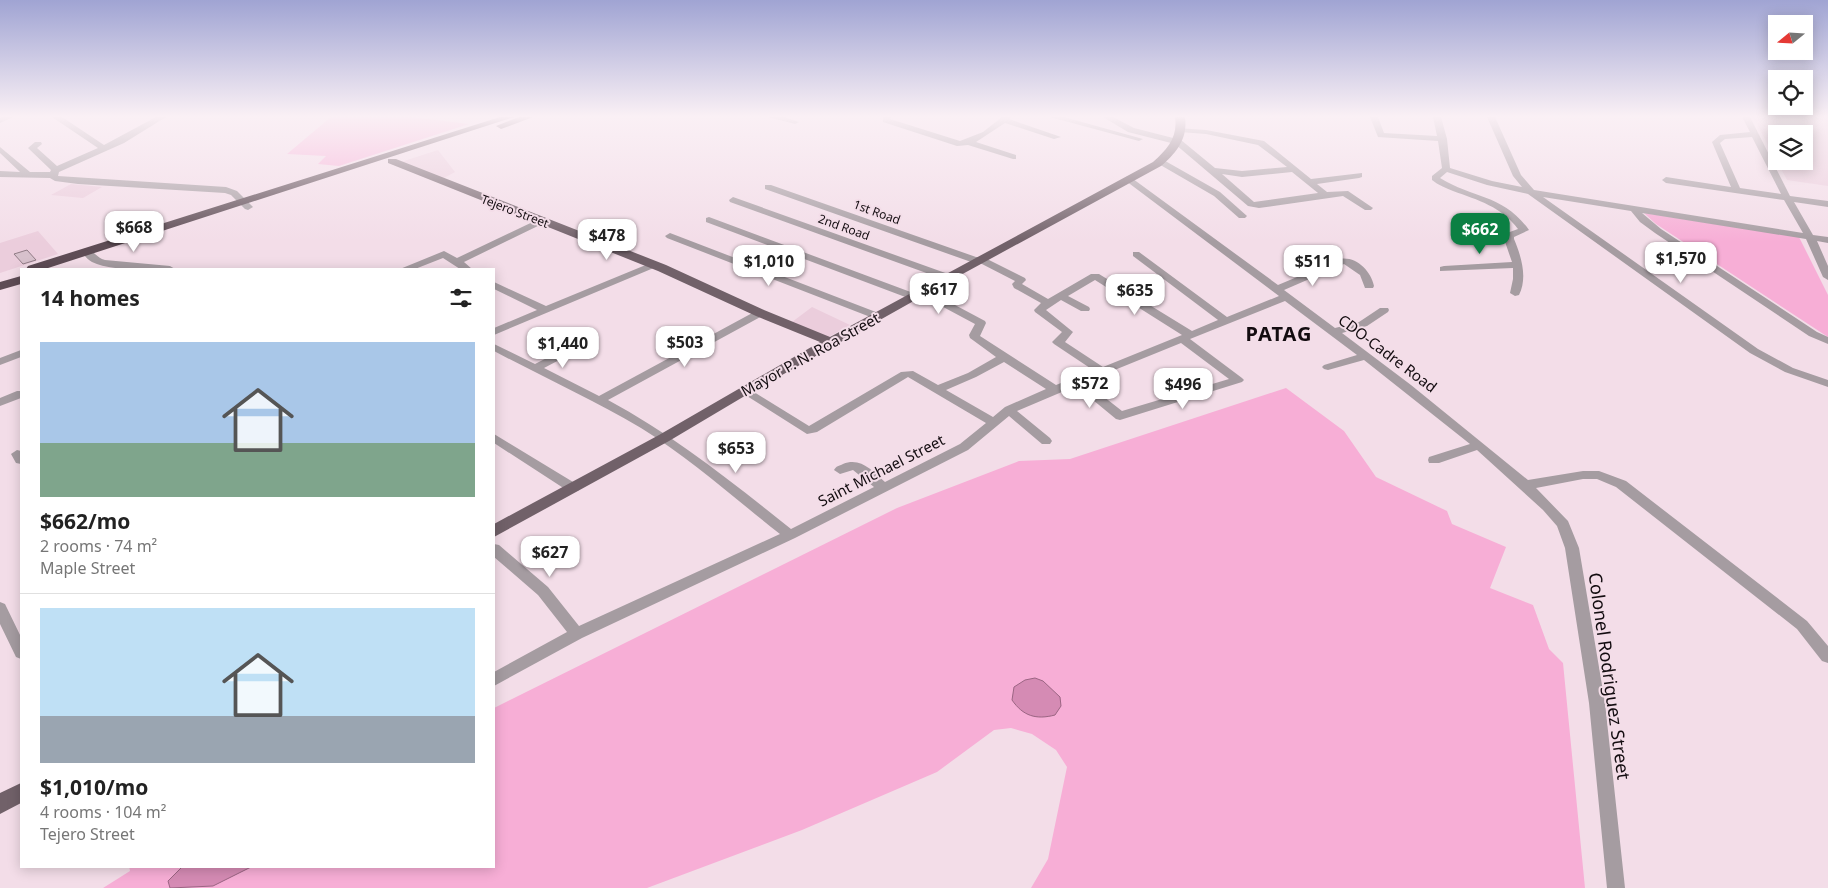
<!DOCTYPE html>
<meta charset="utf-8">
<style>
:root{--surface:#fff;--page:#f2f2f2;--text:#222;--muted:#767676;--line:#e0e0e0;--accent:#0b8043}
body{margin:0;font-family:"Noto Sans",sans-serif;background:var(--page);color:var(--text);height:100vh;display:flex;flex-direction:column;font-size:19px;white-space:nowrap}
*{box-sizing:border-box;margin:0}
p{font-size:16px;color:var(--muted)}
.icon{flex:none;width:28px;height:28px;fill:none;stroke:currentColor;stroke-width:2;stroke-linecap:round;stroke-linejoin:round}
.map{position:relative;flex:1;overflow:hidden}
.panel{position:absolute;left:20px;top:268px;width:475px;height:600px;display:flex;flex-direction:column;background:var(--surface);border-radius:0px;box-shadow:0 2px 12px #0003}
.panel>*{flex:none}
.needle{width:32px;rotate:252deg}
.fabs{position:absolute;left:1768px;top:15px;display:grid;gap:10px}
.fabs a{display:grid;place-items:center;width:45px;height:45px;border-radius:0px;background:var(--surface);box-shadow:0 2px 12px #0003;font-size:25px}
.price{position:absolute;translate:-50% -42px;padding:0 11px;border-radius:10px;background:#fff;color:#222;font-size:16px;line-height:32px;filter:drop-shadow(0 1px 2px #0008)}
.price::after{content:'';position:absolute;left:50%;top:30px;width:15px;height:11px;margin-left:-8px;background:inherit;clip-path:polygon(0 0,100% 0,50% 100%)}
.price.selected{background:var(--accent);color:#fff}
ul{padding:0;list-style:none}
li{display:grid;align-content:center;gap:10px;height:265px;padding:0 20px}
li+li{border-top:1px solid var(--line)}
li span{display:grid;place-items:center;height:155px;border-radius:0px;color:#555}
li>.icon{margin-inline-start:auto}
span .icon{width:90px;height:90px;fill:#fffc;stroke-width:1}
li b{font-size:21px}
h2{display:flex;justify-content:space-between;align-items:center;height:60px;padding:0 20px;font-size:21px}
.map>svg:first-child{display:block}
.built{fill:#ebcddc}
.green{fill:#f7aed6}
.water{fill:#d58bb4;stroke:#9b6583}
.building{fill:#d7c1cc;stroke:#907c86}
.lines{fill:none;stroke-linecap:round;stroke-linejoin:round}
.minor{fill:#a59ca1;fill-rule:evenodd}
.major{fill:#716169;fill-rule:evenodd}
.highway{fill:#5e4c55;fill-rule:evenodd}
.labels{text-anchor:middle;dominant-baseline:central;stroke-width:4;stroke-linejoin:round;paint-order:stroke}
.far-street-label{font-size:12px;fill:#130c10;stroke:#f3dde8}
.street-label{font-size:15px;fill:#130c10;stroke:#f3dde8}
.near-street-label{font-size:18px;fill:#130c10;stroke:#f3dde8}
.district-label{font-size:20px;font-weight:bold;letter-spacing:1px;fill:#130c10;stroke:#f3dde8}
</style>
<div class="map">
<svg width="1828" height="888" viewBox="0 0 1828 888">
<rect width="100%" height="100%" fill="#f3dde8"/>
<path class="built" d="M 1753,117 L 1828,117 L 1828,186 L 1787,180 L 1777,161 L 1804,161 L 1804,134 L 1776,134 L 1776,160 Z
M 438,150 L 455,172 L 442,179 L 401,162 Z
M 71,184 L 102,187 L 83,198 L 51,195 Z
M 38,231 L 58,254 L 0,273 L 0,243 Z
M 812,307 L 850,325 L 827,338 L 792,322 Z"/>
<path class="green" d="M 331,117 L 413,117 L 469,124 L 339,166 L 318,164 L 326,156 L 287,154 Z
M 1644,213 L 1799,237 L 1828,295 L 1828,337 L 1656,224 Z
M 1286,388 L 1344,431 L 1376,477 L 1447,511 L 1452,524 L 1506,547 L 1490,588 L 1533,605 L 1549,649 L 1563,663 L 1585,888 L 1031,888 L 1048,859 L 1067,767 L 1056,750 L 1032,734 L 1011,728 L 994,730 L 937,772 L 802,830 L 647,888 L 103,888 L 130,871 L 129,866 L 494,866 L 494,708 L 897,508 L 1019,461 L 1070,459 Z"/>
<path class="water" d="M 1035,678 L 1043,681 L 1060,697 L 1061,706 L 1055,715 C 1036,720 1023,716 1012,700 L 1014,687 L 1025,680 Z
M 183,866 L 253,866 L 213,886 L 170,888 L 168,881 Z"/>
<path class="building" d="M 27,250 L 36,260 L 23,264 L 14,254 Z"/>
<g class="lines">
<path class="minor" d="M 2,117 L 13,117 L 0,123 L 0,118 Z
M 52,117 L 62,117 L 104,145 L 156,117 L 166,117 L 124,143 L 59,172 L 58,176 L 226,187 L 237,191 L 253,207 L 248,210 L 245,209 L 231,195 L 225,193 L 78,184 L 55,181 L 50,178 L 0,177 L 0,171 L 20,172 L 0,153 L 0,147 L 30,172 L 50,172 L 51,170 L 28,148 L 35,142 L 41,142 L 42,144 L 37,148 L 57,166 L 98,148 Z
M 768,117 L 784,117 L 799,122 L 795,124 Z
M 883,117 L 891,117 L 890,119 L 960,141 L 983,132 L 1002,117 L 1011,117 L 1009,119 L 1061,137 L 1054,139 L 1005,123 L 976,142 L 1016,155 L 1016,159 L 1013,159 L 968,145 L 957,146 L 883,122 Z
M 1050,117 L 1064,117 L 1143,139 L 1139,141 Z
M 1103,117 L 1113,117 L 1134,128 L 1181,140 L 1215,168 L 1242,171 L 1287,167 L 1258,145 L 1206,134 L 1180,132 L 1177,132 L 1177,128 L 1206,130 L 1264,141 L 1311,179 L 1362,173 L 1362,177 L 1359,178 L 1317,184 L 1327,192 L 1348,191 L 1373,208 L 1371,210 L 1365,210 L 1343,196 L 1259,208 L 1248,206 L 1175,144 L 1128,132 ZM 1292,172 L 1318,193 L 1254,202 L 1222,174 L 1242,177 Z
M 1370,117 L 1378,117 L 1384,133 L 1437,136 L 1433,117 L 1441,117 L 1447,139 L 1450,168 L 1492,181 L 1522,187 L 1513,176 L 1487,117 L 1495,117 L 1521,175 L 1534,190 L 1803,233 L 1784,200 L 1666,183 L 1662,180 L 1666,177 L 1731,187 L 1712,142 L 1720,135 L 1750,132 L 1742,117 L 1750,117 L 1790,196 L 1828,201 L 1828,207 L 1794,202 L 1813,235 L 1828,237 L 1828,243 L 1817,241 L 1828,266 L 1828,280 L 1823,277 L 1806,239 L 1642,213 L 1661,229 L 1817,332 L 1828,337 L 1828,344 L 1809,336 L 1655,233 L 1640,222 L 1631,211 L 1543,197 L 1758,349 L 1793,368 L 1828,380 L 1828,387 L 1785,372 L 1750,353 L 1528,194 L 1487,185 L 1447,172 L 1440,178 C 1474,199 1503,194 1529,230 L 1514,237 L 1514,239 C 1521,256 1528,277 1519,295 L 1515,296 L 1510,293 L 1513,279 L 1513,268 L 1440,271 L 1440,267 L 1444,266 L 1512,262 L 1504,239 L 1507,233 L 1518,229 C 1502,207 1478,200 1453,191 C 1446,188 1438,185 1432,180 L 1432,176 L 1442,168 L 1438,141 L 1378,137 ZM 1752,137 L 1781,194 L 1740,188 L 1720,143 L 1725,139 Z
M 1160,158 L 1220,192 L 1247,216 L 1245,218 L 1239,218 L 1214,196 L 1157,163 L 1156,161 Z
M 1129,176 L 1278,285 L 1340,259 C 1356,256 1371,271 1374,286 L 1373,288 L 1365,288 L 1360,275 L 1344,264 L 1284,290 L 1335,328 L 1359,322 L 1380,308 L 1388,308 L 1389,310 L 1388,312 L 1367,326 L 1342,333 L 1411,385 L 1528,480 L 1583,471 L 1599,471 L 1626,481 L 1807,621 L 1828,646 L 1828,663 L 1822,661 L 1797,629 L 1616,487 L 1597,479 L 1583,479 L 1536,488 L 1568,521 L 1579,548 L 1605,703 L 1625,888 L 1607,888 L 1589,703 L 1565,548 L 1557,526 L 1543,510 L 1477,450 L 1439,463 L 1429,463 L 1428,460 L 1429,457 L 1470,444 L 1364,360 L 1328,370 L 1324,369 L 1322,367 L 1324,365 L 1357,355 L 1285,301 L 1190,339 L 1242,378 L 1244,380 L 1242,382 L 1120,420 L 1116,419 L 1076,386 L 1017,411 L 1050,438 L 1052,441 L 1050,444 L 1042,444 L 1009,416 L 968,450 L 795,538 L 582,638 L 494,686 L 494,672 L 567,632 L 538,595 L 494,557 L 494,544 L 499,545 L 548,587 L 579,626 L 780,534 C 734,498 691,459 641,428 C 593,400 543,377 494,351 L 494,344 L 535,364 L 576,343 L 584,343 L 586,345 L 584,347 L 544,368 L 599,396 L 756,311 L 764,311 L 765,313 L 764,315 L 608,400 C 675,436 732,482 791,529 L 874,487 L 853,470 L 840,474 L 834,470 C 836,466 839,466 843,464 C 861,457 872,471 885,482 L 960,444 L 986,423 L 908,377 L 817,432 L 807,434 L 739,391 L 741,389 L 749,389 L 809,426 L 901,372 L 913,371 L 938,385 L 968,373 L 996,357 L 970,338 L 969,335 L 975,324 L 917,293 L 916,291 L 917,289 L 925,289 L 985,321 L 986,323 L 980,336 L 1056,385 L 1093,370 L 1054,344 L 1052,342 L 1062,332 L 1035,312 L 1034,310 L 1041,303 L 1014,288 L 1012,284 L 1015,281 L 980,263 L 974,263 L 765,189 L 765,185 L 771,185 L 976,257 L 983,257 L 1025,278 L 1026,280 L 1022,284 L 1048,299 L 1091,274 L 1099,274 L 1192,331 L 1218,320 L 1133,256 L 1133,252 L 1139,252 L 1227,317 L 1279,296 L 1126,181 L 1126,177 ZM 1095,280 L 1182,335 L 1103,367 L 1065,342 L 1073,332 L 1046,310 L 1061,300 L 1081,311 L 1089,311 L 1090,309 L 1089,307 L 1068,296 ZM 1181,343 L 1229,379 L 1122,411 L 1085,382 ZM 1004,362 L 1046,389 L 1005,407 L 993,417 L 946,390 L 976,377 Z
M 733,197 L 951,275 L 952,277 L 947,280 L 943,279 L 730,202 L 729,200 Z
M 709,217 L 916,294 L 917,296 L 916,298 L 908,298 L 706,222 L 706,218 Z
M 541,218 L 546,221 L 544,223 L 464,262 L 472,269 L 460,269 L 443,258 L 415,269 L 400,269 L 444,251 L 457,258 Z
M 670,233 L 881,314 L 882,316 L 881,318 L 873,318 L 667,238 L 665,236 Z
M 86,248 C 94,250 96,258 105,260 L 170,266 L 175,269 C 153,269 111,272 92,262 C 88,260 84,255 81,251 Z
M 653,262 L 656,263 L 656,267 L 494,335 L 494,328 L 537,310 L 494,289 L 494,282 L 546,306 Z
M 21,350 L 21,357 L 0,365 L 0,358 Z
M 17,391 L 21,391 L 21,398 L 0,406 L 0,398 Z
M 494,434 L 578,485 L 580,488 L 578,491 L 568,491 L 494,443 Z
M 17,450 L 21,451 L 21,464 L 16,463 L 11,454 Z
M 0,602 L 5,604 L 21,637 L 21,659 L 16,657 L 0,624 Z"/>
<path class="major" d="M 1175,117 L 1185,117 C 1188,139 1176,153 1161,166 L 935,289 L 743,397 L 669,441 L 494,537 L 494,524 L 659,435 L 820,342 L 756,316 L 658,271 L 388,163 L 388,159 L 396,159 L 666,265 L 764,310 L 830,337 L 1153,162 C 1168,149 1178,137 1175,117 Z
M 21,783 L 21,803 L 0,814 L 0,793 Z"/>
<path class="highway" d="M 500,117 L 514,117 L 45,269 L 26,269 L 28,266 Z
M 519,117 L 533,117 L 501,129 L 496,126 Z
M 21,276 L 21,284 L 0,290 L 0,282 Z"/>
</g>
<linearGradient id="sky" x2="0" y2="1"><stop stop-color="#a0a4d3"/><stop offset="0.48" stop-color="#faf0f5"/><stop offset="1" stop-color="#faf0f5" stop-opacity="0"/></linearGradient>
<rect width="1828" height="242" fill="url(#sky)"/>
<g class="labels">
<g class="far-street-label">
<text transform="translate(515 211) rotate(21)">Tejero Street</text>
<text transform="translate(877 212) rotate(20)">1st Road</text>
<text transform="translate(844 227) rotate(20)">2nd Road</text>
</g>
<g class="street-label">
<text transform="translate(1388 353) rotate(37)">CDO-Cadre Road</text>
<text transform="translate(810 354) rotate(-29)">Mayor P. N. Roa Street</text>
<text transform="translate(881 470) rotate(-27)">Saint Michael Street</text>
</g>
<g class="near-street-label">
<text transform="translate(1610 676) rotate(82)">Colonel Rodriguez Street</text>
</g>
<g class="district-label">
<text x="1279" y="333">PATAG</text>
</g>
</g>
</svg>
<div class="fabs">
<a><svg class="needle" viewBox="-14 -14 28 28"><path d="M0-13l5 13h-10z" fill="#e53935"/><path d="M0 13l5-13h-10z" fill="#767676"/></svg></a>
<a><svg class="icon" aria-label="locate" viewBox="0 0 24 24"><circle cx="12" cy="12" r="6"/><path d="M12 2v4M12 18v4M2 12h4M18 12h4"/></svg></a>
<a><svg class="icon" aria-label="layers" viewBox="0 0 24 24"><path d="M12 4l9 5-9 5-9-5zM3 14l9 5 9-5"/></svg></a>
</div>
<b class="price" style="left:134px;top:253px">$668</b>
<b class="price selected" style="left:1480px;top:255px">$662</b>
<b class="price" style="left:607px;top:261px">$478</b>
<b class="price" style="left:1681px;top:284px">$1,570</b>
<b class="price" style="left:769px;top:287px">$1,010</b>
<b class="price" style="left:1313px;top:287px">$511</b>
<b class="price" style="left:939px;top:315px">$617</b>
<b class="price" style="left:1135px;top:316px">$635</b>
<b class="price" style="left:685px;top:368px">$503</b>
<b class="price" style="left:563px;top:369px">$1,440</b>
<b class="price" style="left:1090px;top:409px">$572</b>
<b class="price" style="left:1183px;top:410px">$496</b>
<b class="price" style="left:736px;top:474px">$653</b>
<b class="price" style="left:550px;top:578px">$627</b>
<section class="panel">
<h2>14 homes<svg class="icon" aria-label="filters" viewBox="0 0 24 24"><path d="M4 7h16M4 17h16"/><circle cx="9" cy="7" r="2"/><circle cx="15" cy="17" r="2"/></svg></h2>
<ul>
<li><span style="background:linear-gradient(#a9c7e8 65%,#7fa58c 0)"><svg class="icon" aria-label="home" viewBox="0 0 24 24"><path d="M3 11l9-7 9 7M6 9v11h12V9"/></svg></span><div><b>$662/mo</b><p>2 rooms · 74 m²</p><p>Maple Street</p></div></li>
<li><span style="background:linear-gradient(#bfe0f5 70%,#9aa5b1 0)"><svg class="icon" aria-label="home" viewBox="0 0 24 24"><path d="M3 11l9-7 9 7M6 9v11h12V9"/></svg></span><div><b>$1,010/mo</b><p>4 rooms · 104 m²</p><p>Tejero Street</p></div></li>
</ul>
</section>
</div>
